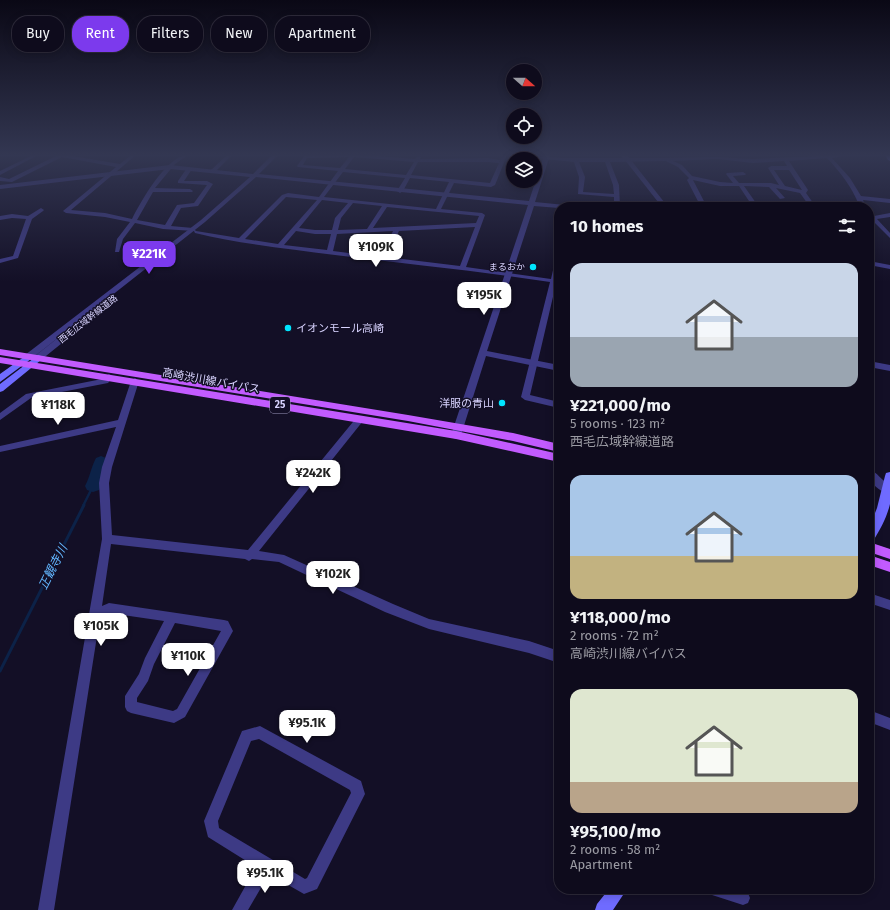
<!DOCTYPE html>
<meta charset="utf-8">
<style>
:root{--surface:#0e0b1c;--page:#1c1929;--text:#f1f3f6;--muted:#9b9ba3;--line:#2e2b3b;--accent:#7c3aed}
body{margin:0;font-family:"Fira Sans","Noto Sans JP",sans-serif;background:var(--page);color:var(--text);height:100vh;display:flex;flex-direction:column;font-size:15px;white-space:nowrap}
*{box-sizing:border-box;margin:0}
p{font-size:13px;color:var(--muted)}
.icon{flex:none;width:22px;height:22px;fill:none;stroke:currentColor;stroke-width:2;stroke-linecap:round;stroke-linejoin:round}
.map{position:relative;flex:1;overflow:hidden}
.drawer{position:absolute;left:554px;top:202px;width:320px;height:692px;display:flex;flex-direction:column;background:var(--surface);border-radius:16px;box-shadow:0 2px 10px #0003,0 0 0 1px var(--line)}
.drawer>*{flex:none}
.banner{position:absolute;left:12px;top:16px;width:380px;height:36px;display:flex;gap:8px}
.needle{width:26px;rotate:111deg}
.controls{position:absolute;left:506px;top:64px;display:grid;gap:8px}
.controls a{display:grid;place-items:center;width:36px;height:36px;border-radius:50%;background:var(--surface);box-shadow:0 2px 10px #0003,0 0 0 1px var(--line);font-size:20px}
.price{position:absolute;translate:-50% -34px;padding:0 9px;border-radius:8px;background:#fff;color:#222;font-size:13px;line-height:26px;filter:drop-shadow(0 1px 2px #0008)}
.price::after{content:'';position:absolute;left:50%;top:24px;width:12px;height:9px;margin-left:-6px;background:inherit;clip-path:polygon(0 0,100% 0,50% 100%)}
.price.current{background:var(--accent);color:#fff}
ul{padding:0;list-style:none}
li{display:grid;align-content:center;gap:8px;height:212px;padding:0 16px}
li span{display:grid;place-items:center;height:124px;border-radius:12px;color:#555}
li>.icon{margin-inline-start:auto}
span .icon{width:72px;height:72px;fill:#fffc;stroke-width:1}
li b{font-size:17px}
h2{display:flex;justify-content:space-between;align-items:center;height:48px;padding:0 16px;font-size:17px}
.chip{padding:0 14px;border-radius:16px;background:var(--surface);box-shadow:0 2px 10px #0003,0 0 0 1px var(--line);font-size:14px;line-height:36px}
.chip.current{background:var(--accent);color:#fff}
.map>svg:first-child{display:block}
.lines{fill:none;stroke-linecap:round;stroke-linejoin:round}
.stream-far1{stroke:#0c2248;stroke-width:2.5}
.stream{stroke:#0c2248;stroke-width:3}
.river{fill:#0c2248;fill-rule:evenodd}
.minor{fill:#3d3a85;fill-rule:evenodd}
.tertiary{fill:#3d3a85;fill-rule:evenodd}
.secondary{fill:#6f6bff;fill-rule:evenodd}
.primary{fill:#c25bff;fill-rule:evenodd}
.poi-dot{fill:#00e5ff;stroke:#130f26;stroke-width:1.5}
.labels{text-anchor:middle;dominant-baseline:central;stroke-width:3;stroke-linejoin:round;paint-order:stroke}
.far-poi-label{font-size:9px;fill:#d9d4ff;stroke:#130f26;text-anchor:end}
.far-street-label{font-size:9px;fill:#d9d4ff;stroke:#130f26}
.shield{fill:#130f26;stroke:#9e99be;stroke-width:1}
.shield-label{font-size:10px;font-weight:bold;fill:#d9d4ff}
.poi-label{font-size:11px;fill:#d9d4ff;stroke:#130f26;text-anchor:start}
.street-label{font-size:11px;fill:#d9d4ff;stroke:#130f26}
.water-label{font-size:12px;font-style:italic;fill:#62b6ff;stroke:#130f26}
</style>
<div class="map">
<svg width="890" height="910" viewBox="0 0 890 910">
<rect width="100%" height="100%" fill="#130f26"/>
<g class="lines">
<path class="stream-far1" d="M 83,506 L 93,486"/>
<path class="stream" d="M 0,671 L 84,505"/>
<path class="river" d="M 101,456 L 106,458 C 112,468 104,481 99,490 L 93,492 L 87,490 L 85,486 C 90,477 91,467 96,458 Z"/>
<path class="minor" d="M 33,155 L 38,155 L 0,175 L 0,171 Z
M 58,155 L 67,155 L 120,164 L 131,155 L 136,155 L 71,210 L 105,213 L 132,219 C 141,201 167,155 188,155 L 175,164 L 155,188 L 190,189 L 193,191 L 192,192 L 153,192 L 137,220 L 165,225 L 177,205 L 194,203 L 207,185 L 178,183 L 178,181 L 187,168 L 189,167 L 192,169 L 184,181 L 207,181 L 213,184 L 198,206 L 181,208 L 171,226 L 193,228 L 196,231 L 239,238 L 282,195 L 288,193 L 319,197 L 338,171 L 298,167 L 297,166 L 305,155 L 366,155 L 415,159 L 419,156 L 421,157 L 420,159 L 488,158 L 500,160 L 503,155 L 507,155 L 495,185 L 491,187 L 454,183 L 441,209 L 482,213 L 485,215 L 466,267 L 551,279 L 556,257 L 559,255 L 559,271 L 557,280 L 559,280 L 559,284 L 556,284 L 530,395 L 559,402 L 559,408 L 525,400 L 521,397 L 550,282 C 478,271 407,264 335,255 C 288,249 241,244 195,233 L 194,231 L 163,229 L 135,223 L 123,239 L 119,252 L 115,252 L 117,239 L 130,222 L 105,217 L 66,213 L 63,211 L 116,167 L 62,157 L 12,182 L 0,181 L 0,177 L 9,179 ZM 349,157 L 340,168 L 303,165 L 307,158 ZM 354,157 L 414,162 L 406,175 L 345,169 ZM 418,162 L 488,162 L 499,163 L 490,183 L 411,175 ZM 343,172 L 405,178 L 397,191 L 400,193 L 403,191 L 410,178 L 449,182 L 436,209 L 324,197 ZM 286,197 L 317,200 L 278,244 L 245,239 ZM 322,200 L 348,203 L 335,218 L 332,230 L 315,230 L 299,228 ZM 353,203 L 382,206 L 367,229 L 338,230 L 341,218 ZM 387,207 L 479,216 L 476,223 L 373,228 ZM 475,227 L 460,266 L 386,257 L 399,231 ZM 296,231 L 315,234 L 331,234 L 327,250 L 284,245 ZM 393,231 L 380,257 L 333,251 L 337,234 Z
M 227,155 L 232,155 L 214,173 L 210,173 L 210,171 Z
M 512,155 L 563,158 L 665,158 L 717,157 L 753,159 L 843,155 L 843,156 L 832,158 L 850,178 L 861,196 L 890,199 L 890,203 L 863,200 L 865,205 L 864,207 L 858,207 L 859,205 C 852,187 841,173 827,158 L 789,161 L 808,190 L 806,193 L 816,207 L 810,207 L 800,193 L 776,188 L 785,198 L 780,199 L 769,187 L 744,186 L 756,203 C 750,206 737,206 731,203 L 732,202 L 749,201 L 739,186 L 720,186 L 693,180 L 707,207 L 701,207 L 687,180 L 689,178 L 678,167 L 666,161 L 610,162 L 619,185 L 620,207 L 614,207 L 614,197 L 578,194 L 579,177 L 574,162 L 514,156 ZM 717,159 L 753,163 L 784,161 L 787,166 L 771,166 L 768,168 L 779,185 L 771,183 L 739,183 L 733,176 L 745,175 L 746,174 L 743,172 L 727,173 L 726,174 L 733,183 L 720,182 L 692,176 L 682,165 L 673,161 ZM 579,162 L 605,162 L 613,185 L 614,194 L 583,192 L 585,177 ZM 774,170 L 789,170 L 802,190 L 785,186 Z
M 41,208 L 44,210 L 43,211 L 32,219 L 18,258 L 0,263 L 0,259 L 13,256 L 26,219 L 12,218 L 0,220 L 0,216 L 12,214 L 28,216 Z
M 869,212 L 874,216 L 890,213 L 890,217 L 877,219 L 890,233 L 890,238 L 871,219 L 869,220 Z
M 869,261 L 890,265 L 890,269 L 869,265 Z
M 869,361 L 890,365 L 890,371 L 869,367 Z
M 109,374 L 113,377 L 108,383 L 31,398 L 0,420 L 0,413 L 26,394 L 102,379 Z
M 135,378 L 139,381 L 112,467 L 109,483 L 112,535 L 248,550 L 357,417 L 363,417 L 364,419 L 363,421 L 259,551 L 284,555 L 393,604 L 429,619 L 529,641 L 559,651 L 559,663 L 529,653 L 429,629 L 385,612 L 279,562 L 252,559 L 249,561 L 245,559 L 111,544 L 102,606 L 109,603 L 224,620 L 228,621 L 233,631 L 185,717 L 174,723 L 131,713 L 127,711 L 125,707 L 125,696 L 139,674 L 145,658 L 164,621 L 109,613 L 100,617 L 54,910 L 38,910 L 102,539 L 99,483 L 102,467 L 116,427 L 0,452 L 0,446 L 118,420 L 131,381 ZM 175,623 L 221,631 L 177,709 L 173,711 L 137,702 L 137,698 L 148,681 L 154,664 Z
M 869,593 L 890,600 L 890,610 L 869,603 Z
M 869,710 L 890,718 L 890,730 L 869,722 Z
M 260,726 L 361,781 L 365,794 L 317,889 L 304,894 L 269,874 L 248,910 L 232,910 L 256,867 L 208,837 L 204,821 L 242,731 ZM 259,739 L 350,790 L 351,793 L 307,878 L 305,879 L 219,828 L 218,821 L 251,741 Z
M 707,889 L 738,889 L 748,893 L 750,898 L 748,903 L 743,905 L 709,894 Z"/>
<path class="tertiary" d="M 272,155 L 278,155 L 259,174 L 529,201 L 544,155 L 550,155 L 535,202 L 565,205 L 568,207 L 559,207 L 559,208 L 534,206 L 487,351 L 559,365 L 559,371 L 486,356 L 461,435 L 456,439 L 453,438 L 451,435 L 528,205 L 256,177 L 205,222 L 31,359 L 25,359 L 24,357 L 25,355 L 201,220 L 250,177 L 170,169 L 0,189 L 0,185 L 170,165 L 253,174 Z
M 621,155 L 627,155 L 668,207 L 662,207 Z
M 101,304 L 104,304 L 108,306 L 41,360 L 35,360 L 34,358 L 35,356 Z
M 869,469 C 877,472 882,481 890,485 L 890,493 C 881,493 875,486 869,480 Z"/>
<path class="secondary" d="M 885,155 L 890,155 L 890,161 L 888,160 Z
M 28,354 L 32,357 L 31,359 L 0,382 L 0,374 Z
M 38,355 L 41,356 L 42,358 L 41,360 L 3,391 L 0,392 L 0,384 Z
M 890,472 C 890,482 890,494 890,504 C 887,517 880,530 873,541 L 869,543 L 869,528 L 877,508 L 885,476 L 886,473 Z
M 609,889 L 627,889 L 613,910 L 595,910 L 597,904 Z"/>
<path class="primary" d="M 0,349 L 408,415 L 513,433 L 559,444 L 559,452 L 513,441 L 408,421 L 0,355 Z
M 0,357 L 456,431 L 559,454 L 559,462 L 456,439 L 0,363 Z
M 869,542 L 890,549 L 890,559 L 869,552 Z
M 869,555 L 890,562 L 890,572 L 869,565 Z"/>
</g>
<linearGradient id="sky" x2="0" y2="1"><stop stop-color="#0a0815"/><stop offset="0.55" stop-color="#333752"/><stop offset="1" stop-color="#333752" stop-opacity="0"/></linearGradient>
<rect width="890" height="282" fill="url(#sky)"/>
<g class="poi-dot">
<circle cx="533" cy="267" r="4"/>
<circle cx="288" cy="328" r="4"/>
<circle cx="502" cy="403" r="4"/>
</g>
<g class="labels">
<g class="far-poi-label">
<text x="525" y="267">まるおか</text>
</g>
<g class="far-street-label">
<text transform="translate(88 319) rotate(-38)">西毛広域幹線道路</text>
</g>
<rect class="shield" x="270" y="397" width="20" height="16" rx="3"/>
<g class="shield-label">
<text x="280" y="405">25</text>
</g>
<g class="poi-label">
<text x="296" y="328">イオンモール高崎</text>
<text x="494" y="403" text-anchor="end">洋服の青山</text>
</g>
<g class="street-label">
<text transform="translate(211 381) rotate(10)">高崎渋川線バイパス</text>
</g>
<g class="water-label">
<text transform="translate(53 567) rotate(-63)">正観寺川</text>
</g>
</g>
</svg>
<div class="controls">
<a><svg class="needle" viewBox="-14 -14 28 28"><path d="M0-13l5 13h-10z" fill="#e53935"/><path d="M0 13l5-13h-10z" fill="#9b9ba3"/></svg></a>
<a><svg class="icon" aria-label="locate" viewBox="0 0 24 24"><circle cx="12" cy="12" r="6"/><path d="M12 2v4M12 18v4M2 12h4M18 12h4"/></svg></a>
<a><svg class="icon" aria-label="layers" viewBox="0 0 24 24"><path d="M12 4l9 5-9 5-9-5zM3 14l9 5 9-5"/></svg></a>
</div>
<b class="price" style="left:376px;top:268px">¥109K</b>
<b class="price current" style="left:149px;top:275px">¥221K</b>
<b class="price" style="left:484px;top:316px">¥195K</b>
<b class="price" style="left:58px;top:426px">¥118K</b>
<b class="price" style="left:313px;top:494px">¥242K</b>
<b class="price" style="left:333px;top:595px">¥102K</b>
<b class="price" style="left:101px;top:647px">¥105K</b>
<b class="price" style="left:188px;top:677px">¥110K</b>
<b class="price" style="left:307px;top:744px">¥95.1K</b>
<b class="price" style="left:265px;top:894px">¥95.1K</b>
<div class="banner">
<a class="chip">Buy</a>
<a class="chip current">Rent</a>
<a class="chip">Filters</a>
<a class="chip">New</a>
<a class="chip">Apartment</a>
</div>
<section class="drawer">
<h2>10 homes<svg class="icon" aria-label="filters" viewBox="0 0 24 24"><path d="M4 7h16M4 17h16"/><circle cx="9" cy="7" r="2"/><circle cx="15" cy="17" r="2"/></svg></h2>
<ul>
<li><span style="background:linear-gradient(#c9d6e8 60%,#9aa5b1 0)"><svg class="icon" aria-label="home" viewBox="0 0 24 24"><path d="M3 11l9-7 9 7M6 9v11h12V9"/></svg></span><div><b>¥221,000/mo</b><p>5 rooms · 123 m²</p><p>西毛広域幹線道路</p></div></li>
<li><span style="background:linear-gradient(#a9c7e8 65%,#c2b280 0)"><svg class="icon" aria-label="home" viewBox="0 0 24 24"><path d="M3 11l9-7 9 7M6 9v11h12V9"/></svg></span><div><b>¥118,000/mo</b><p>2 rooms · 72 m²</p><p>高崎渋川線バイパス</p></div></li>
<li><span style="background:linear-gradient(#dfe7d0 75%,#b9a48a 0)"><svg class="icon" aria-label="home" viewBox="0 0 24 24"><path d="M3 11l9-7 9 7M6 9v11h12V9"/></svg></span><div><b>¥95,100/mo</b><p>2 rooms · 58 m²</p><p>Apartment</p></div></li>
</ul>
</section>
</div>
